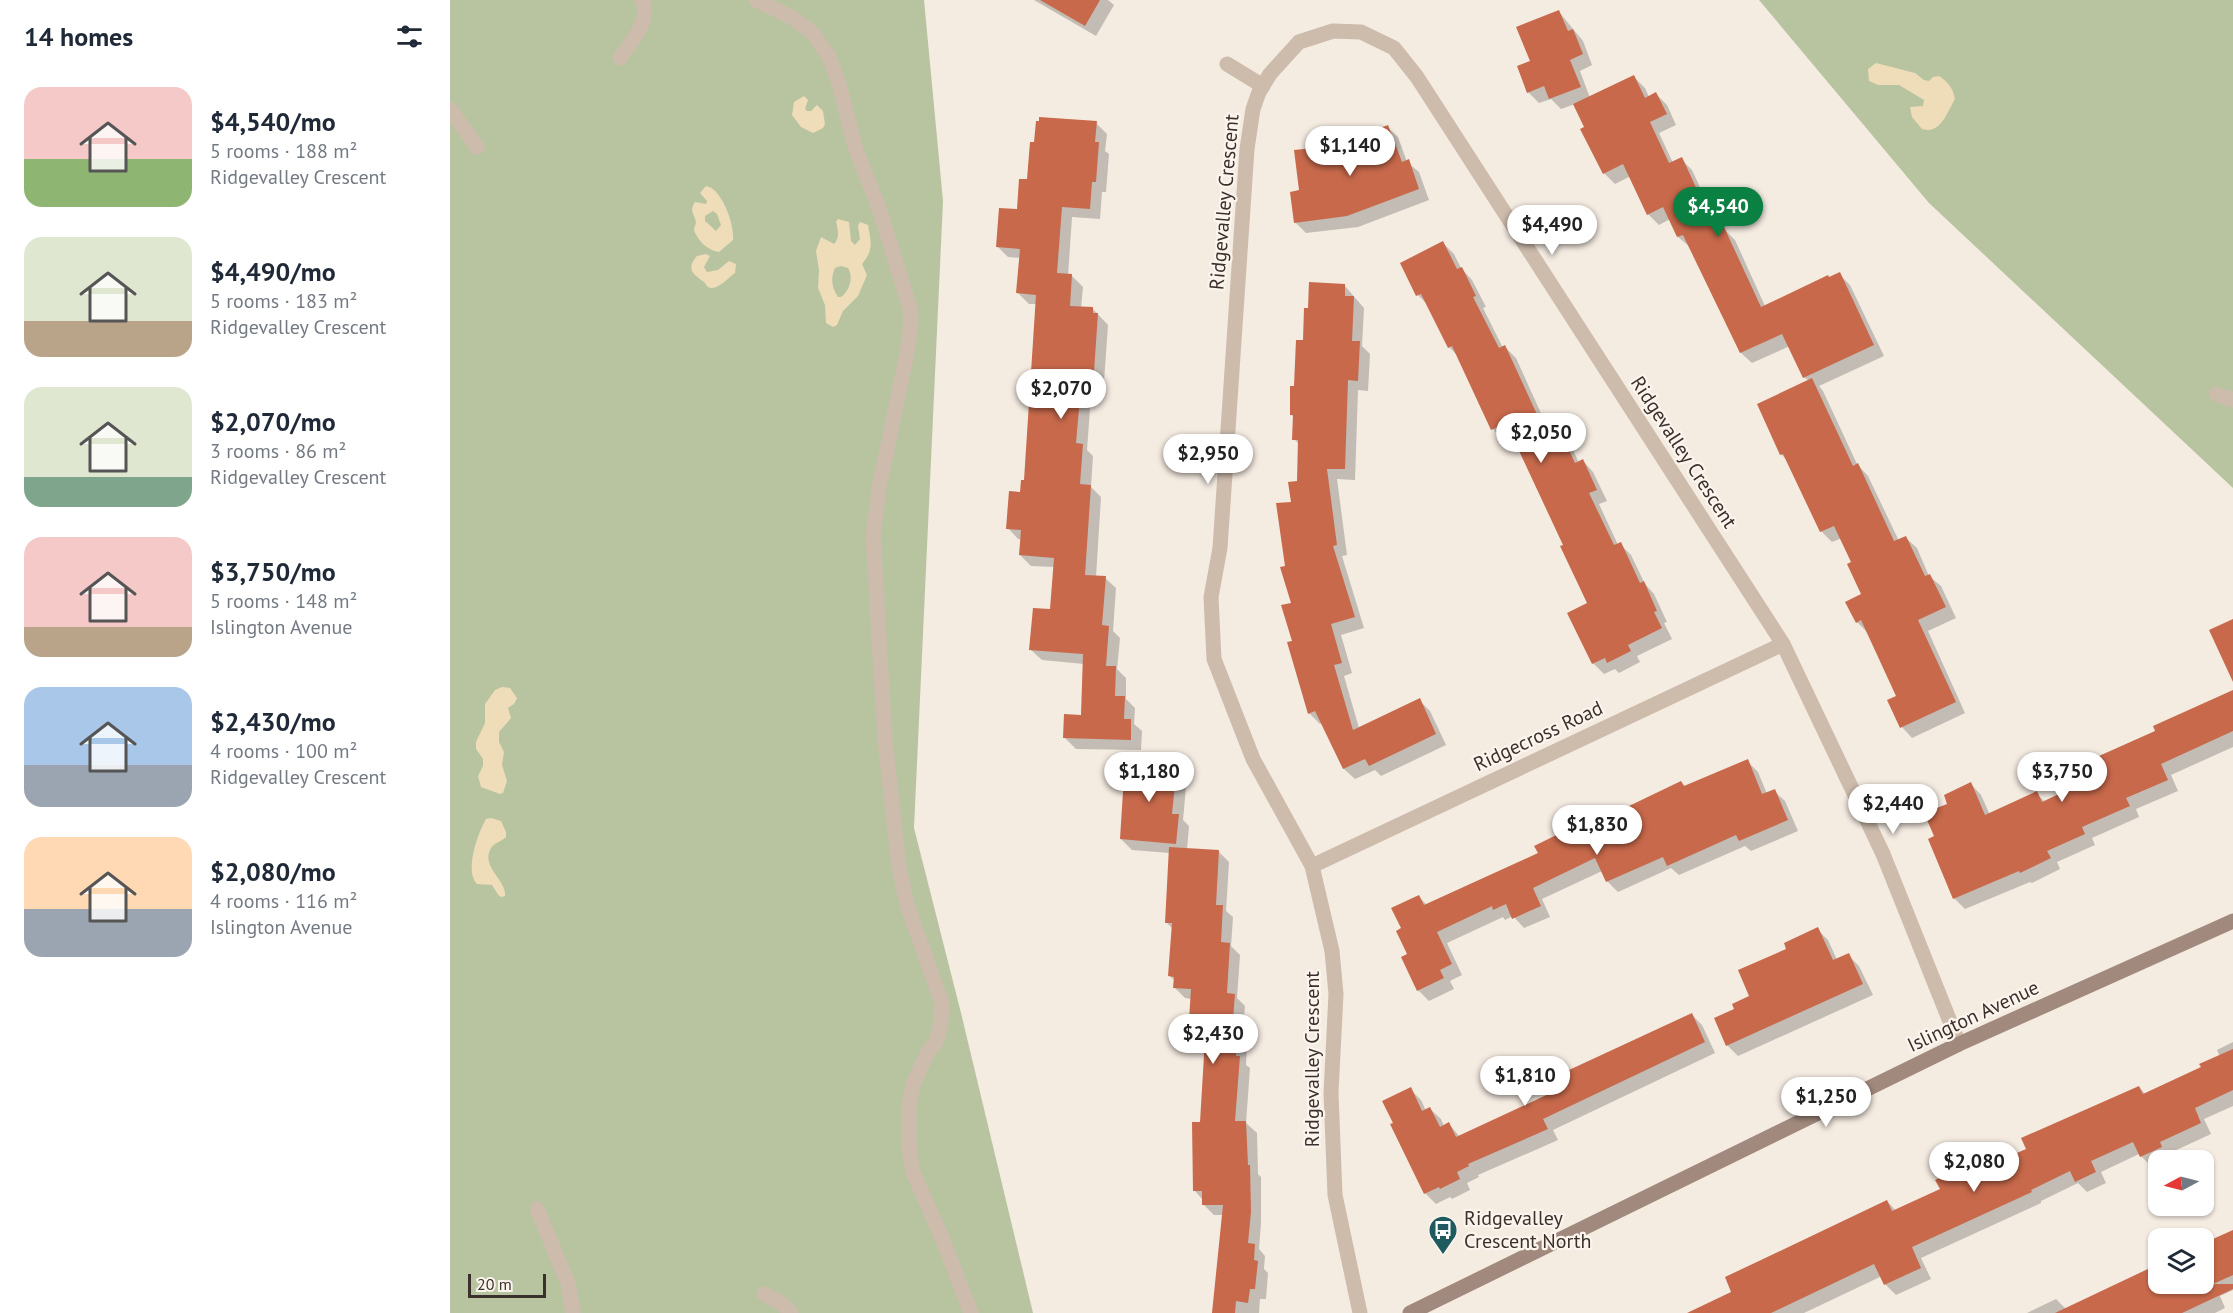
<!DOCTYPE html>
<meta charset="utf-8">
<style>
:root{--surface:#fff;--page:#f6f6f7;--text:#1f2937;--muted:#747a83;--accent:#0b8043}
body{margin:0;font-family:"PT Sans",sans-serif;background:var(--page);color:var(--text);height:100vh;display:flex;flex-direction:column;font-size:22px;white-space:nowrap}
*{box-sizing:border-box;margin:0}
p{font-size:20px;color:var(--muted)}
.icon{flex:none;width:33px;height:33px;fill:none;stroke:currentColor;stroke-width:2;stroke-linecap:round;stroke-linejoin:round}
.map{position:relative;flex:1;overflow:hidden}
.side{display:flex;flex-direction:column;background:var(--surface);width:450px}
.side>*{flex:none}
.needle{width:39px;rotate:263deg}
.controls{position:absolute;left:1698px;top:1150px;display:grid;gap:12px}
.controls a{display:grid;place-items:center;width:66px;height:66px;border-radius:12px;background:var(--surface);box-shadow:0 2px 4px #0004;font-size:30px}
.scale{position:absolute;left:18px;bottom:15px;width:78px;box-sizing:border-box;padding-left:6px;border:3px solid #3b302b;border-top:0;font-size:16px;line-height:21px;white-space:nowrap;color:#3b302b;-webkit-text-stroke:4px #fbf5ee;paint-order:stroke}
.price{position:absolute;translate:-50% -51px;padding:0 14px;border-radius:21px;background:#fff;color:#222;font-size:20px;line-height:39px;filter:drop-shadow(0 2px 3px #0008)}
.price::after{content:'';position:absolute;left:50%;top:36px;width:18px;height:14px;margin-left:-9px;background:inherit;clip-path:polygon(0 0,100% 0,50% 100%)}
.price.selected{background:var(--accent);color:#fff}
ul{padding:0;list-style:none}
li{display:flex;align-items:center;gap:18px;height:150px;padding:0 24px}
li span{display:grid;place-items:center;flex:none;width:168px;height:120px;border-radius:18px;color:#555}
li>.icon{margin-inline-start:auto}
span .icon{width:72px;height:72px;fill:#fffc;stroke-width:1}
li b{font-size:26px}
h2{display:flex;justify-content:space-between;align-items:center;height:72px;padding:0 24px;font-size:26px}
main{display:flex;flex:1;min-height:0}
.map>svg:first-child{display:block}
.green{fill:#b8c4a0}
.sand{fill:#efdcb8;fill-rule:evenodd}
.shadow{fill:#0003}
.building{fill:#c8694b}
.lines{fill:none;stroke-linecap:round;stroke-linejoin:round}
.service{stroke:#cdbbac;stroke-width:15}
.minor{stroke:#cdbbac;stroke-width:15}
.secondary{stroke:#a18a7d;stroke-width:15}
.labels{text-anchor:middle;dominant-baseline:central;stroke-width:4.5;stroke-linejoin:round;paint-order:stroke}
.street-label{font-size:20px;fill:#3b302b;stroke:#fbf5ee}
.poi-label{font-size:20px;fill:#3b302b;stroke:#fbf5ee;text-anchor:start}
</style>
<main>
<section class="side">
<h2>14 homes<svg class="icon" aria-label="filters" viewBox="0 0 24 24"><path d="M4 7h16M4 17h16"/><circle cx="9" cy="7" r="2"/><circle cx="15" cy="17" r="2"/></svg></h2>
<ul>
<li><span style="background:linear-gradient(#f6c9c9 60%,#8fb573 0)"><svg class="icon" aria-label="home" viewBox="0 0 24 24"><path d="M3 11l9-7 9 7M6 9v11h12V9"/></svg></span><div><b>$4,540/mo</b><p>5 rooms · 188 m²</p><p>Ridgevalley Crescent</p></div></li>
<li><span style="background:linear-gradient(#dfe7d0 70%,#b9a48a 0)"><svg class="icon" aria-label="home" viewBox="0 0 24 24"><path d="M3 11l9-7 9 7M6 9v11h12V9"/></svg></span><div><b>$4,490/mo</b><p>5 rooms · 183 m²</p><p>Ridgevalley Crescent</p></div></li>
<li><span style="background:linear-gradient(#dfe7d0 75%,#7fa58c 0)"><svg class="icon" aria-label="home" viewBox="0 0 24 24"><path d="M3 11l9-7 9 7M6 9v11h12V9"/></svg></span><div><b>$2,070/mo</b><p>3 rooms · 86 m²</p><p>Ridgevalley Crescent</p></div></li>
<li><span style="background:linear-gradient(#f6c9c9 75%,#b9a48a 0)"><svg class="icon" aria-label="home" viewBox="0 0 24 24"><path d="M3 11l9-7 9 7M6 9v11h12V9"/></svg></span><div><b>$3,750/mo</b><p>5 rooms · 148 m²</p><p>Islington Avenue</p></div></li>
<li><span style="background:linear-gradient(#a9c7e8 65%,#9aa5b1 0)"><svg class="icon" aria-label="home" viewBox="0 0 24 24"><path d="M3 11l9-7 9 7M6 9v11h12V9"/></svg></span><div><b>$2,430/mo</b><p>4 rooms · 100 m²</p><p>Ridgevalley Crescent</p></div></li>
<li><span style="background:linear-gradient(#ffd9b3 60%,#9aa5b1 0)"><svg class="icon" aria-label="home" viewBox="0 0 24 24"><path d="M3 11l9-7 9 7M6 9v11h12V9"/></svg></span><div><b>$2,080/mo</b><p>4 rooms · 116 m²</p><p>Islington Avenue</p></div></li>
</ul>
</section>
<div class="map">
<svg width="1783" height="1313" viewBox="0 0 1783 1313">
<rect width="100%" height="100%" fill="#f4ebe1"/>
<path class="green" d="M 0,0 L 474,0 L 493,201 L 464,828 L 511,1013 L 583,1313 L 0,1313 Z
M 1309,0 L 1783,0 L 1783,488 L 1479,203 Z"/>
<path class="sand" d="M 1426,63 L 1465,73 L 1474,80 L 1479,81 L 1483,77 L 1489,76 C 1498,82 1503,88 1505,99 C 1497,112 1491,135 1472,129 L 1462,117 L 1460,107 L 1473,106 L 1474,100 L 1449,85 L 1428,85 L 1419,81 L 1418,69 Z
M 354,96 L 358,100 L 355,109 L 357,111 L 361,111 L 367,105 L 373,111 L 375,124 L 373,128 L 363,133 L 351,127 L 342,115 L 344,102 Z
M 256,186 C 272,188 285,226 283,240 L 269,252 C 257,250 248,241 244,230 C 244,227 246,225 246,222 C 244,213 239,211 245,202 L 256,204 L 257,201 L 250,193 ZM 263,211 L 267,214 L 271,225 L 266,231 L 255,221 L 255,216 Z
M 388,219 L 399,222 L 401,241 L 405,245 L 410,239 L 408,226 L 410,222 L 418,225 C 421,242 424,250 412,264 L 417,275 L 408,296 L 393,311 L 387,325 L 383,327 L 376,323 L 375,305 L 368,288 L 369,270 L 366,251 L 371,237 L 384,244 C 390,237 388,230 386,222 ZM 391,266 L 398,268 C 404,277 399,292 391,297 L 388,297 C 382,288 380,279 385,268 Z
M 256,254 L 260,256 L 254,267 L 257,272 L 268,270 L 279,261 L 286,264 L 285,273 C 279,277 269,289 261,288 C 256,287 257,285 254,282 C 244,274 235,270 247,256 Z
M 52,687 L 60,688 L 67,698 L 64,704 L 58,708 L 61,718 L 49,732 L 49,742 L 54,752 L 52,765 L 57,781 L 53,793 L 50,794 L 31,787 L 28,776 L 33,766 L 33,759 L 26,749 L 26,742 L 35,723 L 35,704 L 45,690 Z
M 41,818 L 51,821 L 56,832 L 56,837 C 51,842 45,842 41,848 C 30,867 57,880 55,896 L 52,897 L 49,896 L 42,885 L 27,884 C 14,871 28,833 36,819 Z"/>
<path class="shadow" d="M 584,0 L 658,0 L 664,5 L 646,36 Z
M 1109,12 L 1133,41 L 1142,65 L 1130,71 L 1140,98 L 1184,77 L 1195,88 L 1199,97 L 1206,94 L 1217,105 L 1226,125 L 1209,133 L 1223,163 L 1231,159 L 1242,170 L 1270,231 L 1274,229 L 1285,240 L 1315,306 L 1389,274 L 1400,285 L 1434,356 L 1369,386 L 1373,391 L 1407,464 L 1418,476 L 1449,541 L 1456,538 L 1467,548 L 1479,576 L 1491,586 L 1506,618 L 1478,631 L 1515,713 L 1462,738 L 1452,727 L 1448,697 L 1418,633 L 1407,622 L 1413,595 L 1403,563 L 1392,538 L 1382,542 L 1371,531 L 1338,461 L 1331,454 L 1359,381 L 1354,377 L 1340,346 L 1302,363 L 1291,353 L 1240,247 L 1228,237 L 1220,219 L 1209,225 L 1198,214 L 1181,176 L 1165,184 L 1154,173 L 1125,104 L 1111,109 L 1101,99 L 1089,103 L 1078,92 L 1082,62 Z
M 646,123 L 657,134 L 655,151 L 659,154 L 656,192 L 652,192 L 650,219 L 622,217 L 618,276 L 622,276 L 633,287 L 631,308 L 642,308 L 658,325 L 653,396 L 641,395 L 637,450 L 643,456 L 641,487 L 651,497 L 646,577 L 655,578 L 666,588 L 663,631 L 670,638 L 667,669 L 676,678 L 676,699 L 685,708 L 684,724 L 692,731 L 691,750 L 626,749 L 615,738 L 632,716 L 634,664 L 592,660 L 581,650 L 601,611 L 605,567 L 581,566 L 570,555 L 572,539 L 568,539 L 558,528 L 575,482 L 587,304 L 579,304 L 568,293 L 571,258 L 558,257 L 547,246 L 569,211 L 578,181 Z
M 937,127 L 948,137 L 957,162 L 969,172 L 979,200 L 908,227 L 856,233 L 845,222 L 850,192 L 884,147 Z
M 993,243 L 1004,254 L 1011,268 L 1022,280 L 1036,307 L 1033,308 L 1053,348 L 1055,347 L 1066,358 L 1095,422 L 1103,419 L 1114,430 L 1129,463 L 1133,461 L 1143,472 L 1157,501 L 1149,504 L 1168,545 L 1170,544 L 1181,555 L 1195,584 L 1204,594 L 1217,622 L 1214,623 L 1222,639 L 1187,656 L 1190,662 L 1169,673 L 1165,669 L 1154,674 L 1143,663 L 1139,604 L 1115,546 L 1063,435 L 1053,440 L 1043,429 L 1010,358 L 999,347 L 979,306 L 968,295 Z
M 894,285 L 914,308 L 912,346 L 920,354 L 918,391 L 908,390 L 905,480 L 887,479 L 897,555 L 892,556 L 914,628 L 891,635 L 902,673 L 894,676 L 909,728 L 969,700 L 980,711 L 996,745 L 931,776 L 925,770 L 905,779 L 894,769 L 872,723 L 870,724 L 859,713 L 844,642 L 843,604 L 837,567 L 843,503 L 848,482 L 850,445 L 844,439 L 844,418 L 841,414 L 855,341 Z
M 1783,702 L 1783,747 L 1721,775 L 1728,791 L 1686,809 L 1689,817 L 1642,838 L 1645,845 L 1607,862 L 1610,869 L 1582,883 L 1580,882 L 1515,909 L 1504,898 L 1486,837 L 1499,805 L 1521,784 L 1531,795 L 1540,815 L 1586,793 L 1595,802 L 1632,785 Z
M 1297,761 L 1308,772 L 1317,794 L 1324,791 L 1335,801 L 1348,831 L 1301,851 L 1295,846 L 1229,875 L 1221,868 L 1168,892 L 1157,881 L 1152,871 L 1092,899 L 1100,917 L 1074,928 L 1063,916 L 1055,920 L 1053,917 L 997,943 L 1012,975 L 1000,981 L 1004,989 L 979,1001 L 968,990 L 953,929 L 969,897 L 977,905 L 1090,854 L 1148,812 L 1155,819 L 1231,782 L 1236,787 Z
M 726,766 L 737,776 L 733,820 L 739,826 L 737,849 L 768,851 L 779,862 L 776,911 L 783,917 L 781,946 L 790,955 L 787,998 L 795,1006 L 792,1041 L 797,1046 L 796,1065 L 800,1068 L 796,1123 L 807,1133 L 808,1174 L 811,1177 L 811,1223 L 809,1249 L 815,1256 L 814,1269 L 818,1273 L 816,1299 L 810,1299 L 809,1313 L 764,1313 L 774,1215 L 764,1215 L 753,1204 L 753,1200 L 745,1191 L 752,1123 L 757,1031 L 752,1031 L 741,1020 L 742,999 L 735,998 L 725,988 L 725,981 L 720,976 L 723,929 L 716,922 L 720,853 L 682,850 L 671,839 Z
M 1367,929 L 1378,940 L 1387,960 L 1398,955 L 1409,966 L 1423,995 L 1288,1056 L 1277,1045 L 1286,1010 L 1301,997 L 1338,950 Z
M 1242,1015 L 1252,1025 L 1265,1053 L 1103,1130 L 1108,1140 L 1028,1175 L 1029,1177 L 1017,1183 L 1020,1190 L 1002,1199 L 1000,1197 L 986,1204 L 975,1193 L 945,1123 L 960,1089 L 971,1100 L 976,1111 L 980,1109 L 991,1119 L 994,1126 L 999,1124 L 1010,1137 L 1105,1092 L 1122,1074 Z
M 1783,1042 L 1783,1106 L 1754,1119 L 1761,1134 L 1720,1153 L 1722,1158 L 1708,1161 L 1708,1164 L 1702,1167 L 1689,1154 L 1651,1172 L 1656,1183 L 1637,1192 L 1628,1183 L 1591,1201 L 1591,1203 L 1471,1258 L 1481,1279 L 1446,1295 L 1435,1284 L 1432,1276 L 1354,1313 L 1240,1313 L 1283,1292 L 1437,1201 L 1446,1211 L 1492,1190 L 1533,1159 L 1540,1167 L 1578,1150 L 1689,1087 L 1695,1094 L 1753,1068 L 1770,1057 L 1767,1050 Z
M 1783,1231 L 1783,1290 L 1770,1296 L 1775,1308 L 1765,1313 L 1577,1313 L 1606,1299 L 1616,1309 L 1708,1266 L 1708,1284 L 1754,1284 L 1754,1245 Z"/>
<path class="building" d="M 590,0 L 650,0 L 635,26 Z
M 1109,10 L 1118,31 L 1123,29 L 1133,54 L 1120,60 L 1131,87 L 1099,99 L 1094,86 L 1077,93 L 1067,66 L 1080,61 L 1066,27 Z
M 1184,75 L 1195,98 L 1206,92 L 1217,114 L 1200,122 L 1219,163 L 1232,157 L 1266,231 L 1274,227 L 1311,307 L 1378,275 L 1379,277 L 1390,272 L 1424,345 L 1353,378 L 1332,334 L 1290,353 L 1233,235 L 1227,237 L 1213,207 L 1197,215 L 1173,164 L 1153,174 L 1130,129 L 1134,127 L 1123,104 Z
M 589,117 L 647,121 L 645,142 L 649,142 L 646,182 L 642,182 L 640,209 L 612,207 L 607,273 L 622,274 L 620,306 L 643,307 L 643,313 L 648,313 L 643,386 L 631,385 L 626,443 L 633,444 L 630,484 L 641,485 L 635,575 L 656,576 L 652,625 L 659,626 L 656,666 L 666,666 L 665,696 L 675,696 L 674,719 L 681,719 L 681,740 L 613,738 L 614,714 L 631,715 L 633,654 L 579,650 L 583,608 L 600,609 L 604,558 L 569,555 L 571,530 L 556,529 L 559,491 L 570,492 L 571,480 L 574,480 L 586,295 L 566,293 L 570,249 L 546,247 L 549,208 L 567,209 L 569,179 L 577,179 L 580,142 L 584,142 L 586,121 L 589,121 Z
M 938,125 L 952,162 L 959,159 L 969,189 L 897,216 L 844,223 L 840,192 L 849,190 L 844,150 L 883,146 Z
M 993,241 L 1007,269 L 1012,267 L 1026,296 L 1023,297 L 1049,348 L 1055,345 L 1091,423 L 1104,417 L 1125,463 L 1133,459 L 1147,490 L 1139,493 L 1164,545 L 1171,542 L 1190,583 L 1194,581 L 1207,611 L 1204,612 L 1212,628 L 1178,645 L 1181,651 L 1157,663 L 1155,658 L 1142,664 L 1117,613 L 1137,603 L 1110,546 L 1113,545 L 1056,423 L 1041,430 L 1002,346 L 998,348 L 971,294 L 966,296 L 950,263 Z
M 859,282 L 895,284 L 895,296 L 904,296 L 902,341 L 910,341 L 908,381 L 898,380 L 895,469 L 877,469 L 887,545 L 883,546 L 905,617 L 881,624 L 892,663 L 884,665 L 903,730 L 970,698 L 986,734 L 919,766 L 915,759 L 893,769 L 865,711 L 858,714 L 837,642 L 842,641 L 831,605 L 841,603 L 830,567 L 835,566 L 826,503 L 841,502 L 838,482 L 847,481 L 848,440 L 842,440 L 843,415 L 840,415 L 840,386 L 844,386 L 846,340 L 853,340 L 854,308 L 858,308 Z
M 1362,378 L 1403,466 L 1408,463 L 1444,541 L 1456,536 L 1475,576 L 1480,574 L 1496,607 L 1468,620 L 1506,702 L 1450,728 L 1437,700 L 1446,696 L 1411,620 L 1406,623 L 1395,602 L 1411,594 L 1397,564 L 1401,562 L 1384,526 L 1370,532 L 1333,454 L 1330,455 L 1307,404 Z
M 1783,619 L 1783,682 L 1759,630 Z
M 1783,690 L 1783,731 L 1711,764 L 1718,780 L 1676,798 L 1680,806 L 1632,827 L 1635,834 L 1597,851 L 1601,858 L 1570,873 L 1569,871 L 1503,899 L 1478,839 L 1484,836 L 1474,813 L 1497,804 L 1494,795 L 1521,782 L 1535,815 L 1587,791 L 1592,802 L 1630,784 L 1622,768 L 1705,731 L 1703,726 Z
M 1298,759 L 1312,794 L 1325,789 L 1338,820 L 1289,841 L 1286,835 L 1217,866 L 1213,857 L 1156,882 L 1145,858 L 1083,888 L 1091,906 L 1062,919 L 1056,904 L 1043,910 L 1042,906 L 987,932 L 1002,964 L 990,970 L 994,978 L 967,991 L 951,957 L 957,954 L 946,931 L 951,928 L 941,908 L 969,895 L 974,905 L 1088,853 L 1084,846 L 1129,824 L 1127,820 L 1148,810 L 1152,819 L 1231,781 L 1234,786 Z
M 675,760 L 727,764 L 722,814 L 729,814 L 726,844 L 670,839 Z
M 719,847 L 769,850 L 766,905 L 773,905 L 771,942 L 780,943 L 777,993 L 785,994 L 782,1033 L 787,1033 L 786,1056 L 790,1056 L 785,1121 L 796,1121 L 798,1165 L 800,1165 L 801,1212 L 798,1243 L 805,1244 L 804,1260 L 808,1261 L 805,1289 L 800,1289 L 798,1303 L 786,1301 L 785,1313 L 762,1313 L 773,1205 L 752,1205 L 752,1191 L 743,1191 L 742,1122 L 750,1122 L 756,1022 L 739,1020 L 741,989 L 723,988 L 724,977 L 718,976 L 722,923 L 715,923 Z
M 1368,927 L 1383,960 L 1399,953 L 1413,984 L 1276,1046 L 1264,1018 L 1284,1009 L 1282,1004 L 1299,996 L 1288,970 L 1336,949 L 1334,943 Z
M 1242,1013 L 1255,1042 L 1093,1119 L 1098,1129 L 1018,1164 L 1019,1166 L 1007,1172 L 1010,1179 L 990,1189 L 989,1187 L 974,1194 L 940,1124 L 943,1123 L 932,1101 L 961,1087 L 972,1111 L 980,1107 L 990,1127 L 999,1122 L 1006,1137 L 1103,1092 L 1099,1084 L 1120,1074 L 1119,1070 Z
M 1783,1049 L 1783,1090 L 1745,1108 L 1751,1123 L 1710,1142 L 1712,1147 L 1690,1157 L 1683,1142 L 1641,1161 L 1646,1172 L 1625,1182 L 1620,1171 L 1581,1190 L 1582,1192 L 1462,1247 L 1471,1268 L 1434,1285 L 1424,1264 L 1321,1313 L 1237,1313 L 1281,1292 L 1275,1277 L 1311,1260 L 1437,1200 L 1442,1211 L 1490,1189 L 1485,1180 L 1533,1158 L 1537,1166 L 1576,1149 L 1571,1138 L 1689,1086 L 1693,1094 L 1751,1067 L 1749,1064 Z
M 1783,1230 L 1783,1275 L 1763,1284 L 1783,1284 L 1783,1289 L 1732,1313 L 1605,1313 L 1700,1268 L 1707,1284 L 1754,1284 L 1754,1243 Z"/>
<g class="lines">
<path class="service" d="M 306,0 L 343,18 L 363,33 L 379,57 L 389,84 L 406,150 L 430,211 L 460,308 L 461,321 L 457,353 L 429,488 L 423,536 L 435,740 L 449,867 L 457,905 L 492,1003 L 491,1023 L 486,1042 L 478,1052 L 464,1082 L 459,1105 L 459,1147 L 463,1172 L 494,1243 L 521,1313
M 170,58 C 181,42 202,20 192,0
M 777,64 L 813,86
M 0,109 L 27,147
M 1766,394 L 1783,400
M 87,1209 L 118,1283 L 123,1313
M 314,1294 L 331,1303 L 341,1313"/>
<path class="minor" d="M 862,866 L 1333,644
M 910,1313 L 885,1195 L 881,1093 L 886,994 L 882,951 L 862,866 L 803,759 L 764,659 L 761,597 L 770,548 L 797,149 L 803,109 L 809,92 L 820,74 L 849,42 L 883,31 L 911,32 L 944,48 L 967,77 L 1333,644 L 1433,854 L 1509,1044"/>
<path class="secondary" d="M 960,1313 L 1509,1044 L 1783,921"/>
</g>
<defs>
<g id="bus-pin" transform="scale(1.5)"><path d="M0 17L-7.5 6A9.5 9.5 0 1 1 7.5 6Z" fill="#1f5a5e" stroke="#fbf5ee"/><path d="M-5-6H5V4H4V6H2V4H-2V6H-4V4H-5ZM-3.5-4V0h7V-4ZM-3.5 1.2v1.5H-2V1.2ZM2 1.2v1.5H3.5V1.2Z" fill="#fff"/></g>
</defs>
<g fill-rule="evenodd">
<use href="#bus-pin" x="993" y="1230"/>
</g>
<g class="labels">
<g class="street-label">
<text transform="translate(774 202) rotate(-85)">Ridgevalley Crescent</text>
<text transform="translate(1234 452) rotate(57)">Ridgevalley Crescent</text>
<text transform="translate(1088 736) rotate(-25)">Ridgecross Road</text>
<text transform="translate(1523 1016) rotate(-25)">Islington Avenue</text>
<text transform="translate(862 1059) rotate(-90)">Ridgevalley Crescent</text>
</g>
<g class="poi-label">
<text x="1014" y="1218">Ridgevalley<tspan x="1014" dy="23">Crescent North</tspan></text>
</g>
</g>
</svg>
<div class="controls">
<a><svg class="needle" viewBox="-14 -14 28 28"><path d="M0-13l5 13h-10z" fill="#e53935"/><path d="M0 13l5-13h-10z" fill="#747a83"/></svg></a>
<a><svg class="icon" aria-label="layers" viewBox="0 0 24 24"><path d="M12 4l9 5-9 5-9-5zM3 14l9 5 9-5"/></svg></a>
</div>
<div class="scale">20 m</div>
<b class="price" style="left:900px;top:177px">$1,140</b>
<b class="price selected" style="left:1268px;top:238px">$4,540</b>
<b class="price" style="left:1102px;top:256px">$4,490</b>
<b class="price" style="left:611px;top:420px">$2,070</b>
<b class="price" style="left:1091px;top:464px">$2,050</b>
<b class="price" style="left:758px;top:485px">$2,950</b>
<b class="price" style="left:699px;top:803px">$1,180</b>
<b class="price" style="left:1612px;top:803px">$3,750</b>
<b class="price" style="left:1443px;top:835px">$2,440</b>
<b class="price" style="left:1147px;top:856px">$1,830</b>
<b class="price" style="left:763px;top:1065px">$2,430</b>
<b class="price" style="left:1075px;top:1107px">$1,810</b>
<b class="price" style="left:1376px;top:1128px">$1,250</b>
<b class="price" style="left:1524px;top:1193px">$2,080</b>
</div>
</main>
